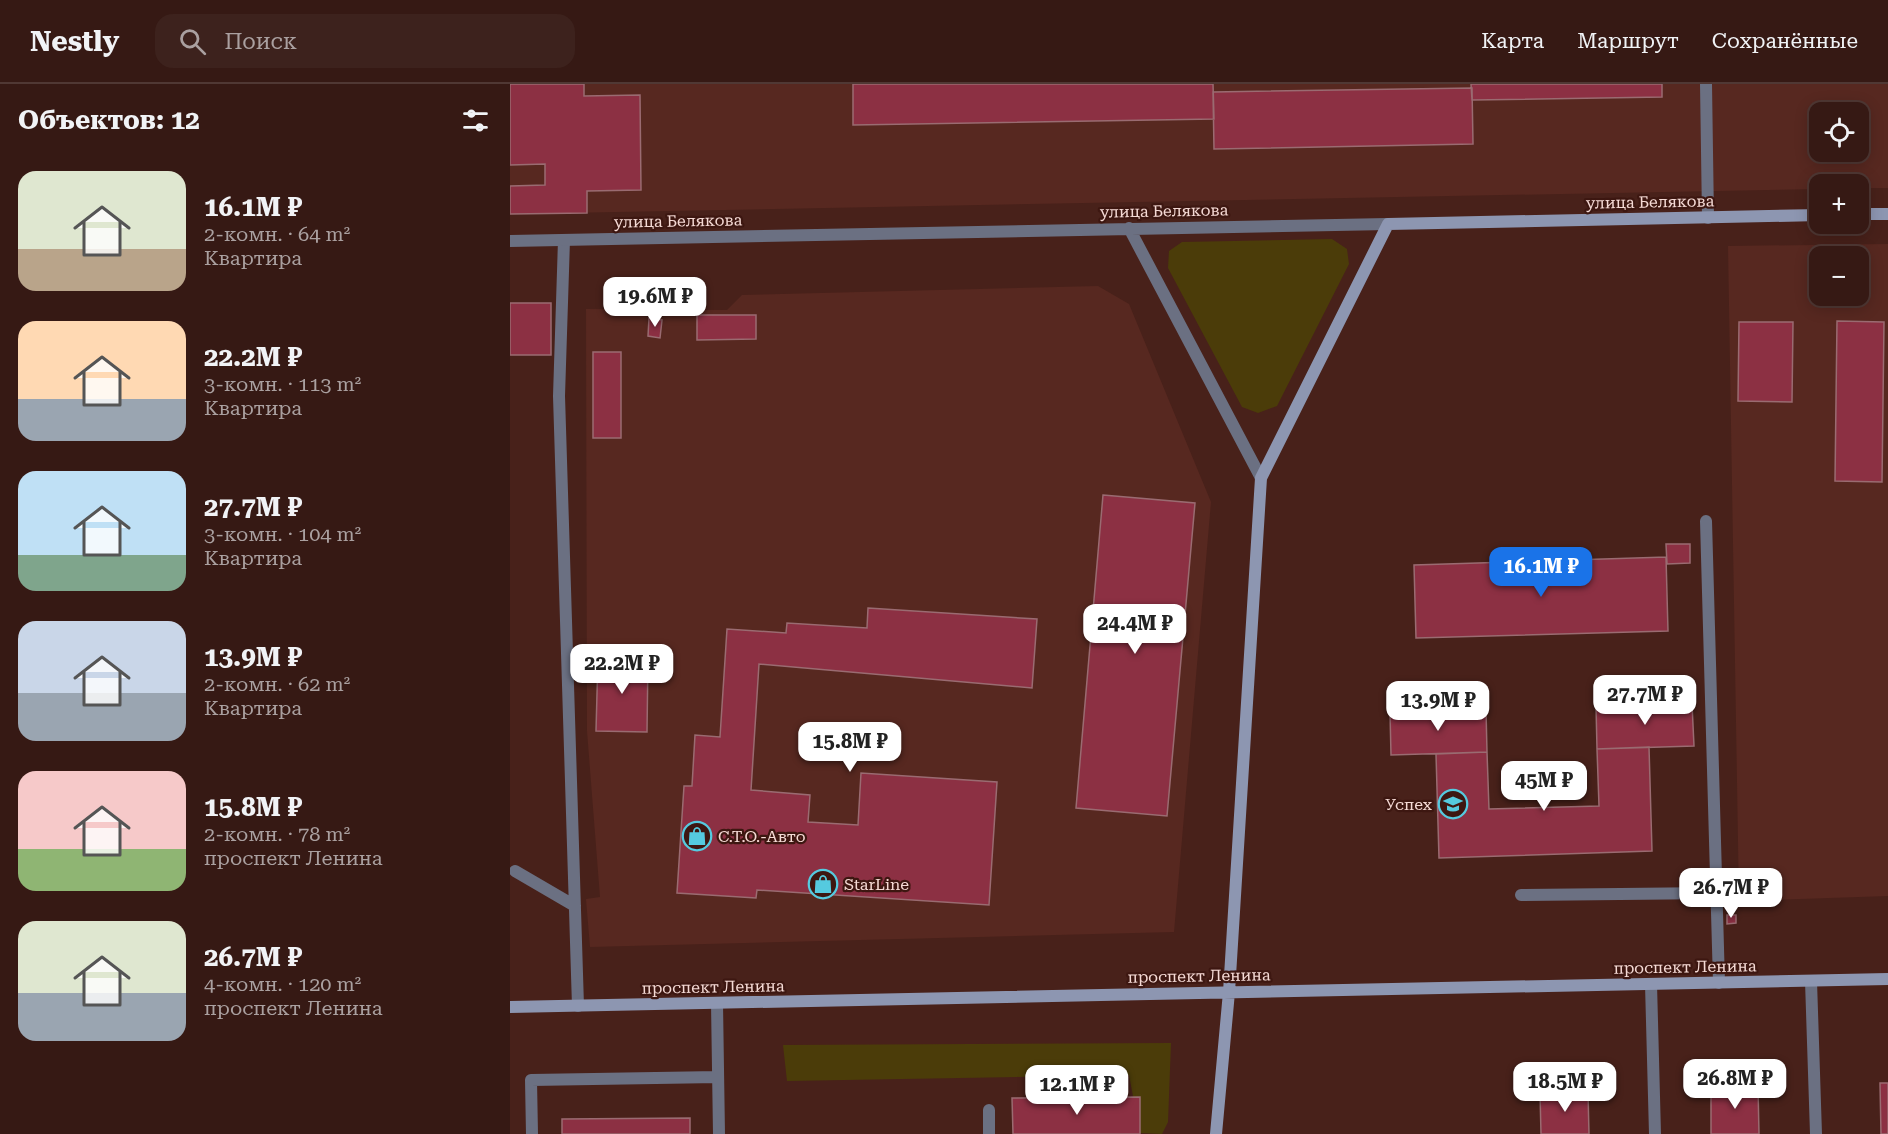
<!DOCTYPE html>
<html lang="ru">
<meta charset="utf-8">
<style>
:root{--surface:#361914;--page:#3d221d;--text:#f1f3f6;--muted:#aaa0a0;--line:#503834;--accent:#1a73e8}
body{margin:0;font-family:"Roboto Serif",serif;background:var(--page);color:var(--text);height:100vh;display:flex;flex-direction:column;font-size:22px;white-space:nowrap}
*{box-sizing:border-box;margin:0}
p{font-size:20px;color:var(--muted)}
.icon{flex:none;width:33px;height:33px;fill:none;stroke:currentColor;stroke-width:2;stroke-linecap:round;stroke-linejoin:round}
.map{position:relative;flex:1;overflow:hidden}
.panel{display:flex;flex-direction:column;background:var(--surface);width:510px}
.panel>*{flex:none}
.tools{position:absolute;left:1299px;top:18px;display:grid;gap:12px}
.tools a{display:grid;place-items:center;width:60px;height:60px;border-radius:12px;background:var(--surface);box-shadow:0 3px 15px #0003,0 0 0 2px var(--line);font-size:30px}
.price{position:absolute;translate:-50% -51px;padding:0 14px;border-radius:12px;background:#fff;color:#222;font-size:20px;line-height:39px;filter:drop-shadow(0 2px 3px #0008)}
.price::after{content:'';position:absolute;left:50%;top:36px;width:18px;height:14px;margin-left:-9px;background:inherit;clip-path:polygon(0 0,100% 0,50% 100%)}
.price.current{background:var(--accent);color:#fff}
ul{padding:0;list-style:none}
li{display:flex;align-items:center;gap:18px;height:150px;padding:0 18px}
li span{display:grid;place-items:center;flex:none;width:168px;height:120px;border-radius:18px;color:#555}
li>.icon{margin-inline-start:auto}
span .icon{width:72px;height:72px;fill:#fffc;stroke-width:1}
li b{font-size:26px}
h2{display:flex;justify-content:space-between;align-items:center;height:72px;padding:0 18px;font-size:26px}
header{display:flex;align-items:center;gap:36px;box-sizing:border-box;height:84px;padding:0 30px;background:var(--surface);border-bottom:2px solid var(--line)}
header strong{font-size:28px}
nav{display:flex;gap:33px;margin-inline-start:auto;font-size:21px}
.search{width:420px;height:54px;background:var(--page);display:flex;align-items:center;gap:15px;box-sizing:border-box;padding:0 21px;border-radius:18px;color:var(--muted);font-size:22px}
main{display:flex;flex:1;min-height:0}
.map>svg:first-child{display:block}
.built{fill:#572820;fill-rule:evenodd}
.green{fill:#4b3c09}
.building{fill:#8c3043;stroke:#9a6b71;stroke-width:1.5}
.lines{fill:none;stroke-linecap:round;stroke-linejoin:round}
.lane{stroke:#6b7082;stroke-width:12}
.street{stroke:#6b7082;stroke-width:12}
.secondary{stroke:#8d96b1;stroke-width:12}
.labels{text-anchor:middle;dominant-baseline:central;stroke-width:4.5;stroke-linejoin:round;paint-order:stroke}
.street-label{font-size:16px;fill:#f5dad5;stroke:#3d1711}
.poi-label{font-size:16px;fill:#f5dad5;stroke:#3d1711;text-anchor:start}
</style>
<header>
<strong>Nestly</strong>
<div class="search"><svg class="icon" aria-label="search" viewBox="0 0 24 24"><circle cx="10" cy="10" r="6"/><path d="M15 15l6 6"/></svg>Поиск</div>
<nav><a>Карта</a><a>Маршрут</a><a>Сохранённые</a></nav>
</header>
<main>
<section class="panel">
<h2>Объектов: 12<svg class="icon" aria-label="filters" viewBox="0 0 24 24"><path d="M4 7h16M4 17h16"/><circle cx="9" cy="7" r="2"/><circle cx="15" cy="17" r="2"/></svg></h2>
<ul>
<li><span style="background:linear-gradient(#dfe7d0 65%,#b9a48a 0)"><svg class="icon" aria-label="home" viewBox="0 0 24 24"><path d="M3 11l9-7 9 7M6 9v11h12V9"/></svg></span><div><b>16.1M ₽</b><p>2-комн. · 64 m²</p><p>Квартира</p></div></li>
<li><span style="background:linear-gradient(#ffd9b3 65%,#9aa5b1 0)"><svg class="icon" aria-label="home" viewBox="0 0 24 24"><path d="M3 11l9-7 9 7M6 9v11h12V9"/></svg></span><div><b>22.2M ₽</b><p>3-комн. · 113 m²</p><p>Квартира</p></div></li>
<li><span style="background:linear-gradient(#bfe0f5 70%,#7fa58c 0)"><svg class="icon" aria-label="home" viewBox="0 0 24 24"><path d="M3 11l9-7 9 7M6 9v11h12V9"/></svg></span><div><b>27.7M ₽</b><p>3-комн. · 104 m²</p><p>Квартира</p></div></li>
<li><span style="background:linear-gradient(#c9d6e8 60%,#9aa5b1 0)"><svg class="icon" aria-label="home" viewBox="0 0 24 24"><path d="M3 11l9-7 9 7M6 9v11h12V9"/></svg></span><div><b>13.9M ₽</b><p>2-комн. · 62 m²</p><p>Квартира</p></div></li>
<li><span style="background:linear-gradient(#f6c9c9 65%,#8fb573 0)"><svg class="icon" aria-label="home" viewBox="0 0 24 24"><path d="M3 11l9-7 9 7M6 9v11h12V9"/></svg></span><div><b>15.8M ₽</b><p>2-комн. · 78 m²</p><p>проспект Ленина</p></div></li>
<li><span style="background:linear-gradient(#dfe7d0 60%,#9aa5b1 0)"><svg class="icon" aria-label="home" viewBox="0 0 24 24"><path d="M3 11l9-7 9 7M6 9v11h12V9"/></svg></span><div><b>26.7M ₽</b><p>4-комн. · 120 m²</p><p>проспект Ленина</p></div></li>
</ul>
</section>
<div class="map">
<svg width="1378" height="1050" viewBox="0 0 1378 1050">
<rect width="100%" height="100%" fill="#48211a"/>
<path class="built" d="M 0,0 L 1378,0 L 1378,104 L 1349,104 L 1348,100 L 1310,100 L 1309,105 L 0,130 ZM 1310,28 L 1348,28 L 1348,68 L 1310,68 Z
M 1378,160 L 1378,812 L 1229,817 L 1218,162 ZM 1310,172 L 1348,172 L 1348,212 L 1310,212 Z
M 588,202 L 619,220 L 701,418 L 664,848 L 80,863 L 76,815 L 90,813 L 77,647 L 76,225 L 217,226 L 232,211 Z"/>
<path class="green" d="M 822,155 L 837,165 L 839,180 L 767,322 L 748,329 L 732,323 L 658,184 L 659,167 L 672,158 Z
M 661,959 L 658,1038 L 652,1050 L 630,1049 L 619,991 L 277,997 L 273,961 Z"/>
<path class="building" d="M 0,0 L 74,0 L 74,12 L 130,11 L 131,106 L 77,107 L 77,129 L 0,130 L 0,102 L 35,101 L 35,80 L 0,81 Z
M 343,0 L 703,0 L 704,35 L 343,41 Z
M 961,0 L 1152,0 L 1152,13 L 962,16 Z
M 962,4 L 963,60 L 704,65 L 703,8 Z
M 0,219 L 41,219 L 41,271 L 0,271 Z
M 187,231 L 246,231 L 246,255 L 187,256 Z
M 139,234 L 152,236 L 150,254 L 138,252 Z
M 1327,237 L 1374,238 L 1372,398 L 1325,397 Z
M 1229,238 L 1283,238 L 1282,318 L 1228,317 Z
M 83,268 L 111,268 L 111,354 L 83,354 Z
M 593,411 L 685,419 L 657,732 L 566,724 Z
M 1156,460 L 1180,460 L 1180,479 L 1157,480 Z
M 1156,473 L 1158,547 L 906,554 L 904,481 Z
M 358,524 L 527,535 L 522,604 L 249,580 L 241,706 L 300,711 L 298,738 L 348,741 L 351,689 L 487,698 L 479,821 L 247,806 L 246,814 L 167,809 L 174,702 L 182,702 L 185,651 L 210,653 L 217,545 L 276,549 L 277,539 L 357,544 Z
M 88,573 L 138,574 L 137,648 L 86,647 Z
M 1182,620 L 1184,662 L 1087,665 L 1086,622 Z
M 976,626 L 977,668 L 881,671 L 880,629 Z
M 1139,663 L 1142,767 L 929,774 L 926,670 L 977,668 L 979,725 L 1089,722 L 1087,665 Z
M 1217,831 L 1226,831 L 1226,839 L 1217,840 Z
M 1370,999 L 1378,999 L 1378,1050 L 1371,1050 Z
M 1248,1002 L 1249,1050 L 1201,1050 L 1201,1003 Z
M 1078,1008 L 1079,1050 L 1031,1050 L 1030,1009 Z
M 630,1013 L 630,1050 L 503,1050 L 502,1014 Z
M 180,1034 L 180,1050 L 52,1050 L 52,1035 Z"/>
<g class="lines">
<path class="lane" d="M 1196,0 L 1198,134
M 54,156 L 49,312 L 68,922
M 1196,437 L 1209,899
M 5,787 L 65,822
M 1011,811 L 1206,809
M 1301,897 L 1306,1050
M 1141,900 L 1145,1050
M 207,919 L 209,1050
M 479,1026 L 479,1050
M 22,1050 L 21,996 L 208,993"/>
<path class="street" d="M 619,144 L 751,394
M 0,157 L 878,140"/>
<path class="secondary" d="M 1348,130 L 1378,130
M 0,923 L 1378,895
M 706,1050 L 719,908 L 751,394 L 878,140 L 1310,131"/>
</g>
<defs>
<g id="school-ring" transform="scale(1.5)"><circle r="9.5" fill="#3d1711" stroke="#55cadf" stroke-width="1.5"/><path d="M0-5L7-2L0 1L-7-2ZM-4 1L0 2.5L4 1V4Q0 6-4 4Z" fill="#55cadf"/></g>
<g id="shop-ring" transform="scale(1.5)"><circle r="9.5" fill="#3d1711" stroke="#55cadf" stroke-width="1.5"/><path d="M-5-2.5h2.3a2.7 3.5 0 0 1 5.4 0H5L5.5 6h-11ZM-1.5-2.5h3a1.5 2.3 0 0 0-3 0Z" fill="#55cadf"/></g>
</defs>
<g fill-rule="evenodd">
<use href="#school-ring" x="943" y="720"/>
<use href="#shop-ring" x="187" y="752"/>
<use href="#shop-ring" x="313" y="800"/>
</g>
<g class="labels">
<g class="street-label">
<text transform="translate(1140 118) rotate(-1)">улица Белякова</text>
<text transform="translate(654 127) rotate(-1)">улица Белякова</text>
<text transform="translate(168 137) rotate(-1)">улица Белякова</text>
<text transform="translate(1175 883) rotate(-1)">проспект Ленина</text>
<text transform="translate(689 892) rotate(-1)">проспект Ленина</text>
<text transform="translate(203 903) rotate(-1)">проспект Ленина</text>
</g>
<g class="poi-label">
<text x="922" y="720" text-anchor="end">Успех</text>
<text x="208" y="752">С.Т.О.-Авто</text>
<text x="334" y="800">StarLine</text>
</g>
</g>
</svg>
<div class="tools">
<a><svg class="icon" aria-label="locate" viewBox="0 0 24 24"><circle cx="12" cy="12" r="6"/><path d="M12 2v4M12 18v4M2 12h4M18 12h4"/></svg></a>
<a>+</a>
<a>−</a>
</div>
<b class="price" style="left:145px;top:244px">19.6M ₽</b>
<b class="price current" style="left:1031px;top:514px">16.1M ₽</b>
<b class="price" style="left:625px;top:571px">24.4M ₽</b>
<b class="price" style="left:112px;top:611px">22.2M ₽</b>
<b class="price" style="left:1135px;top:642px">27.7M ₽</b>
<b class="price" style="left:928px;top:648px">13.9M ₽</b>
<b class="price" style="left:340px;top:689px">15.8M ₽</b>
<b class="price" style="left:1034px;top:728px">45M ₽</b>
<b class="price" style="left:1221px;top:835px">26.7M ₽</b>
<b class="price" style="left:1225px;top:1026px">26.8M ₽</b>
<b class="price" style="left:1055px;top:1029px">18.5M ₽</b>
<b class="price" style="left:567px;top:1032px">12.1M ₽</b>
</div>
</main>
